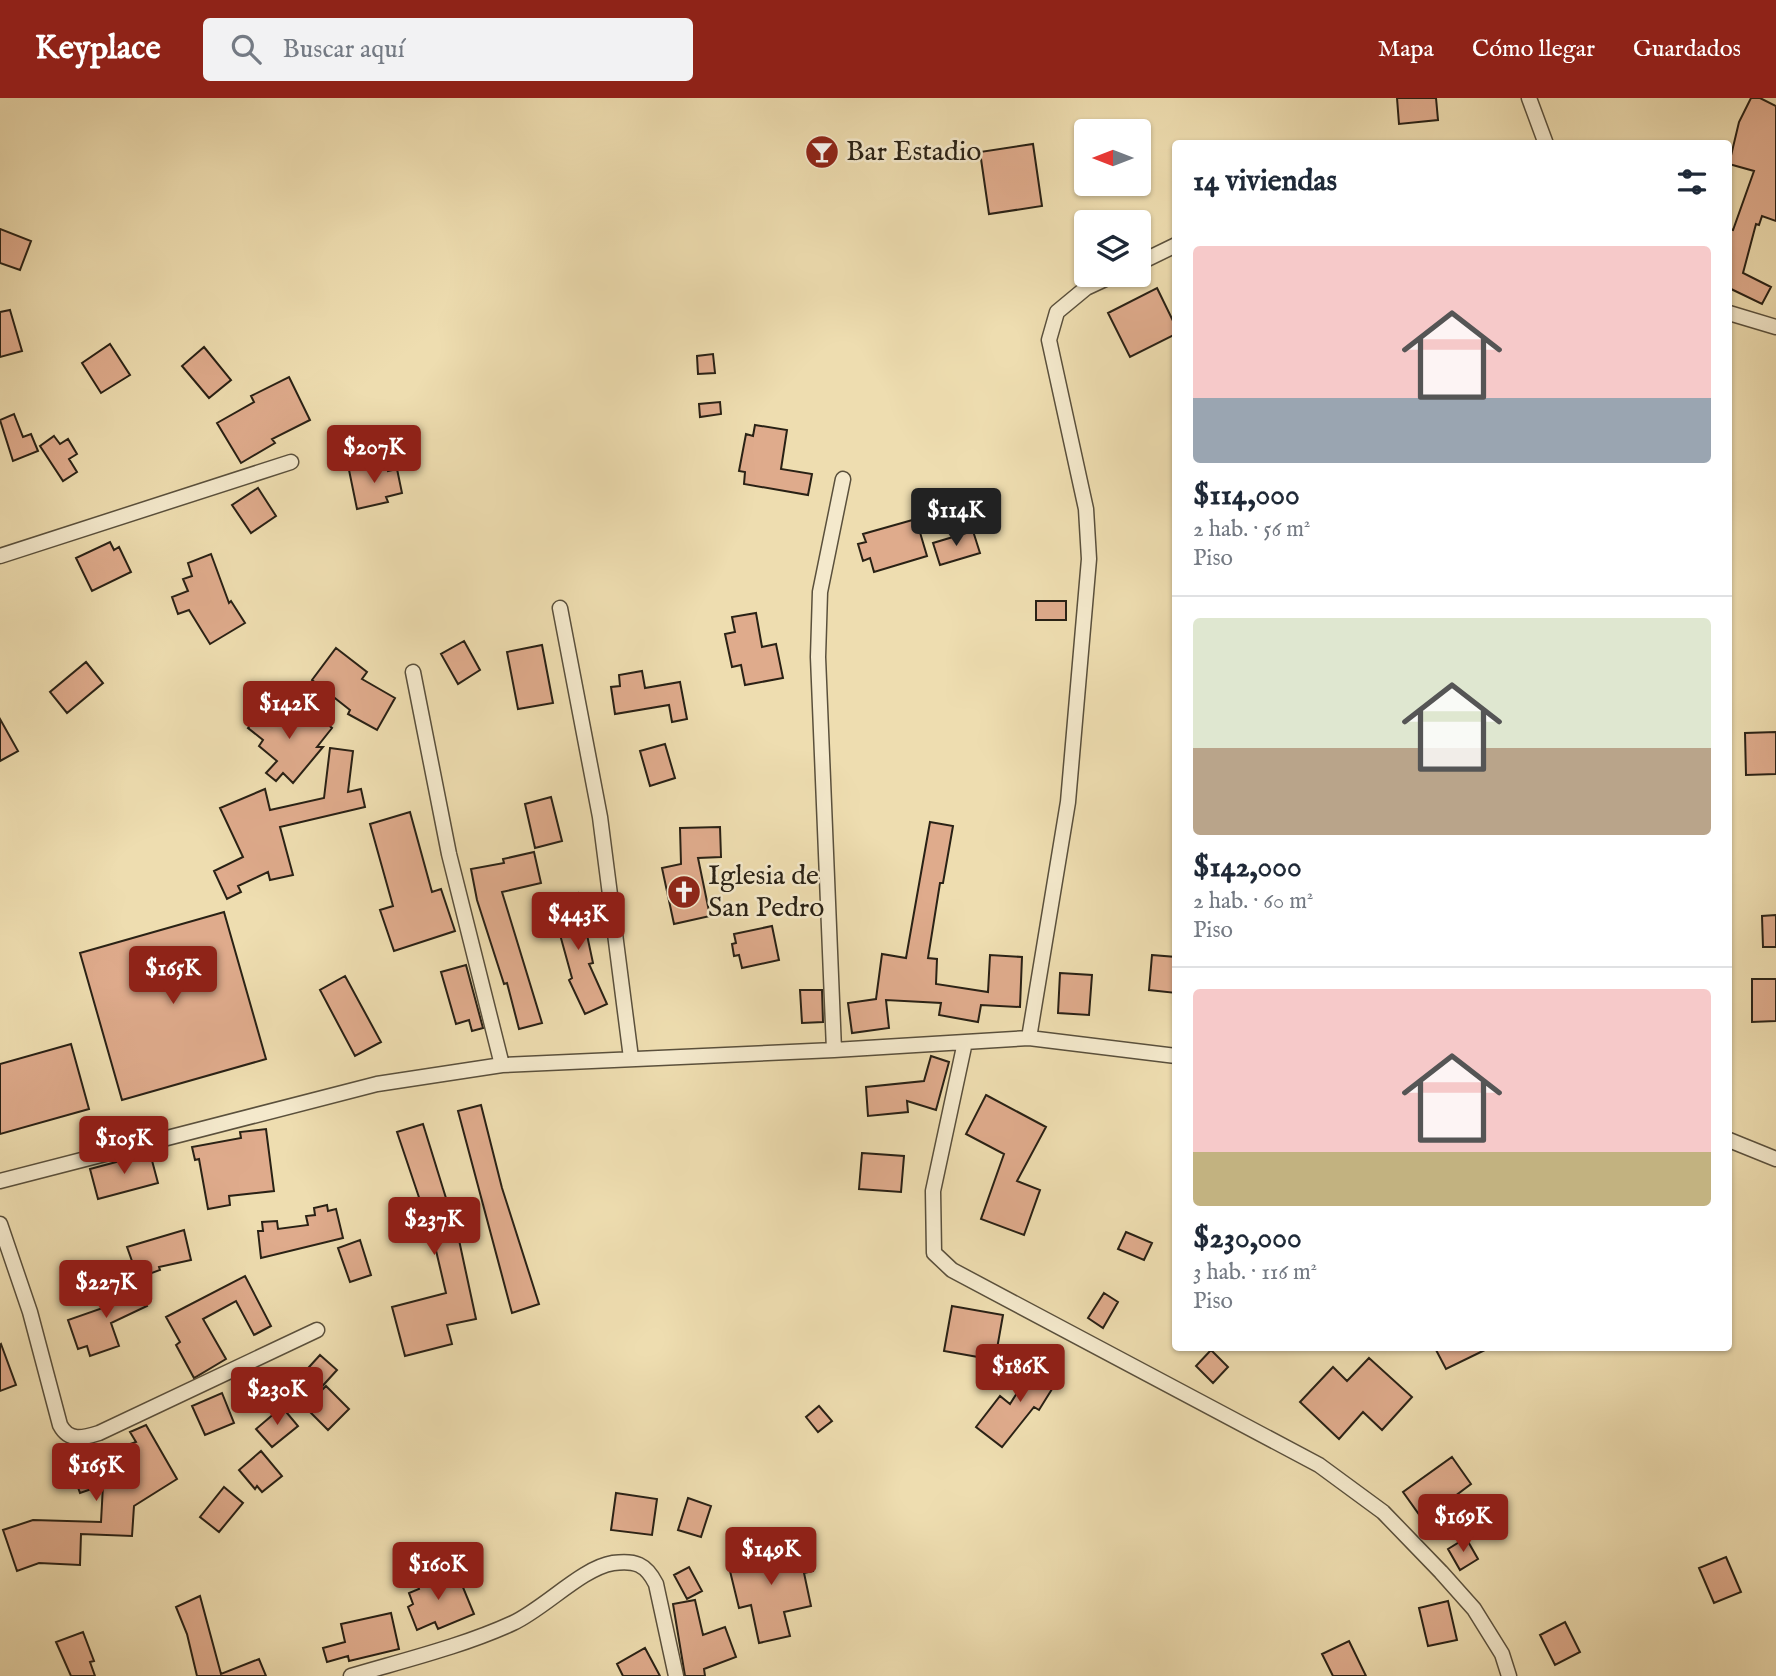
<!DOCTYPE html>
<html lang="es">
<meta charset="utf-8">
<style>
:root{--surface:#fff;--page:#f2f2f3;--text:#1f2937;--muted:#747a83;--line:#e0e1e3;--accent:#8f2418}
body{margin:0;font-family:"IM FELL English",serif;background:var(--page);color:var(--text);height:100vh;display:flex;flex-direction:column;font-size:26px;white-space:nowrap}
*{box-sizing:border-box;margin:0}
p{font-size:23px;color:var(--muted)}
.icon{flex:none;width:38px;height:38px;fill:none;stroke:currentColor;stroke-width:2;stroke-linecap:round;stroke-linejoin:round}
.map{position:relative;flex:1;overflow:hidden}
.sheet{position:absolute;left:1172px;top:42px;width:560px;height:1211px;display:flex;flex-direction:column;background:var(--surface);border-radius:7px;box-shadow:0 2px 5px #0004}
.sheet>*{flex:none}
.needle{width:46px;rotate:270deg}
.buttons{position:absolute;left:1074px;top:21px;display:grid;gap:14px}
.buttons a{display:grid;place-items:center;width:77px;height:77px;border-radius:7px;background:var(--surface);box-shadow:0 2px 5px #0004;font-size:35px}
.price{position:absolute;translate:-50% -60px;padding:0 16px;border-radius:7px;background:var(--accent);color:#fff;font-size:23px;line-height:46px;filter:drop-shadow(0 2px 4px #0008)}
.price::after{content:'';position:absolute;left:50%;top:42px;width:21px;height:16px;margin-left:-10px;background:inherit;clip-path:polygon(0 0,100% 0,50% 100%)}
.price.current{background:#222;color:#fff}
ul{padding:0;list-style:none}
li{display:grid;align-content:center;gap:14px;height:371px;padding:0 21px}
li+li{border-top:2px solid var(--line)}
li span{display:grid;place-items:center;height:217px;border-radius:7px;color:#555}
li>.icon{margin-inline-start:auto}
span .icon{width:126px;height:126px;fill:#fffc;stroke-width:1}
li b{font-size:30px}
h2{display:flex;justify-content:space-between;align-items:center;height:84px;padding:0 21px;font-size:30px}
header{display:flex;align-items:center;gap:42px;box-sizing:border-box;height:98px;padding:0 35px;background:var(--accent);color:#fff}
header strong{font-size:33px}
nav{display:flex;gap:38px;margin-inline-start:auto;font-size:24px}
.search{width:490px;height:63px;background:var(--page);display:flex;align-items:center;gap:18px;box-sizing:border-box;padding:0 24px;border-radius:7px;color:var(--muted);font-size:26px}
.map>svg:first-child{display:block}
.building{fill:#dfab8c;stroke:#292115;stroke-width:2}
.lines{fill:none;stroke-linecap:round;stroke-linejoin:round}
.minor-casing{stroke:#5a503c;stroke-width:17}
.minor{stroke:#f4e9cc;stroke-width:14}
.labels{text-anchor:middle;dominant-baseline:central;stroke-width:5;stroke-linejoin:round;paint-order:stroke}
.poi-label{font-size:28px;fill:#292115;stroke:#f4e9cc;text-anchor:start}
</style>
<header>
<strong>Keyplace</strong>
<div class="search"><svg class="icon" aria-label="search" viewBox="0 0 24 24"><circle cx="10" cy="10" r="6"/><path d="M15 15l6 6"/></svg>Buscar aquí</div>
<nav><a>Mapa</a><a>Cómo llegar</a><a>Guardados</a></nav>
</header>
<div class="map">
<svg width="1776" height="1578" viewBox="0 0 1776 1578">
<rect width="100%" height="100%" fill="#eeddb0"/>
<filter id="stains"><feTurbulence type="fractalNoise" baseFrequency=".00286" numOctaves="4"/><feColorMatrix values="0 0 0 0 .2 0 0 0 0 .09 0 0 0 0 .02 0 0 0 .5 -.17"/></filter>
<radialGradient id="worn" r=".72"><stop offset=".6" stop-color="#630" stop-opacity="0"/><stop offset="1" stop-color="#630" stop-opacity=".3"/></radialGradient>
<path class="building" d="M 1397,0 L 1436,0 L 1438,22 L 1399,26 Z
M 1751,0 L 1760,0 L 1776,8 L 1776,123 L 1762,118 L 1759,127 L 1756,126 L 1743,175 L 1771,189 L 1762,206 L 1729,190 L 1729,131 L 1733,132 L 1754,73 L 1729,66 L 1739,24 Z
M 1033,46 L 1042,108 L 989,116 L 980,54 Z
M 0,131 L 31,143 L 20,172 L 0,165 Z
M 1157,190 L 1176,229 L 1176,236 L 1130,259 L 1108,215 Z
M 10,212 L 22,253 L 0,259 L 0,214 Z
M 110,246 L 130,277 L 101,295 L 82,265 Z
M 204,249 L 231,282 L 209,300 L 182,268 Z
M 713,256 L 715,275 L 698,276 L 697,258 Z
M 289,279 L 310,322 L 272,341 L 275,345 L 241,365 L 217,325 L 254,304 L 251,298 Z
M 720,304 L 721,316 L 700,319 L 699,306 Z
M 14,316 L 23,339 L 31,336 L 38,353 L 13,363 L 0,322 Z
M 755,327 L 787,332 L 781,371 L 812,376 L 808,397 L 744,386 L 745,374 L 739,373 L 746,336 L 753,338 Z
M 54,338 L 60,346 L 68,341 L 77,356 L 69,361 L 77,374 L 63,383 L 40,348 Z
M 386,364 L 388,373 L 397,371 L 402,395 L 386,399 L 388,404 L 357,411 L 349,372 Z
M 258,390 L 276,418 L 251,435 L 232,407 Z
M 916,421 L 927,458 L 874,474 L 870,460 L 863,463 L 858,446 L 866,444 L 863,436 Z
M 973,433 L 980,455 L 940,467 L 933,445 Z
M 110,444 L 114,452 L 119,449 L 131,474 L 92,493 L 76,460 Z
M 211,456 L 229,505 L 231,503 L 245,525 L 210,546 L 189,512 L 178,516 L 172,499 L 188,493 L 183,481 L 192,478 L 188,465 Z
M 1036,503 L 1066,503 L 1066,522 L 1036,522 Z
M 756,515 L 762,549 L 776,546 L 783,580 L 745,587 L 741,567 L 732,569 L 725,536 L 735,534 L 732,519 Z
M 464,543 L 480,572 L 458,586 L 441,556 Z
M 542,547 L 553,605 L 518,611 L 507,554 Z
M 336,550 L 367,574 L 362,581 L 395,600 L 377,632 L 348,616 L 350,612 L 312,582 Z
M 86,564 L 103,585 L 67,615 L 50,594 Z
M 642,573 L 645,590 L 680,584 L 687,621 L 672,624 L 669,607 L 615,616 L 611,589 L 620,588 L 619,577 Z
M 261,604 L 292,629 L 308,610 L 332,630 L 317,649 L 323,649 L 293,685 L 283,675 L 276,683 L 266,675 L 277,663 L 259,648 L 263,642 L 248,630 L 257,619 L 252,615 Z
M 0,621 L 18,653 L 0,663 Z
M 1776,634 L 1776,676 L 1746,677 L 1745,635 Z
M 665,646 L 675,680 L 650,688 L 640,653 Z
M 330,650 L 353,653 L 348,694 L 361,691 L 365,709 L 280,729 L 293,777 L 270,782 L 268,774 L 238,788 L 241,794 L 227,801 L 214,773 L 243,759 L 220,710 L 265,691 L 270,712 L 324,700 Z
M 551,699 L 562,743 L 535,750 L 525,706 Z
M 410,714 L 432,794 L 441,791 L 455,833 L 394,853 L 380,812 L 393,808 L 370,726 Z
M 930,724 L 953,728 L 943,785 L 940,785 L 928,860 L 937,861 L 936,886 L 988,894 L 990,857 L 1022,859 L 1020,909 L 981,907 L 978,924 L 939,917 L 941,905 L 886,902 L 889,930 L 852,935 L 848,905 L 876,901 L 882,856 L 906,860 Z
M 720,729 L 721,759 L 698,760 L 710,818 L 674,826 L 662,770 L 681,766 L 680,730 Z
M 534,754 L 541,785 L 502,794 L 542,925 L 519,931 L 507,885 L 504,886 L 477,802 L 471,771 L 504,765 L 503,761 Z
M 578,795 L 593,865 L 589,866 L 607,906 L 585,916 L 569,882 L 572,880 L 551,804 Z
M 224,814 L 266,961 L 122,1002 L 80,855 Z
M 1776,817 L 1776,849 L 1763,849 L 1762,818 Z
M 772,828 L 779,862 L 742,870 L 739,857 L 734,858 L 732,846 L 736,845 L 734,836 Z
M 1152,857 L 1176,859 L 1176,895 L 1149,892 Z
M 466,867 L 483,930 L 472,933 L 469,922 L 456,926 L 441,874 Z
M 1060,875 L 1092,877 L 1089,917 L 1058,915 Z
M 345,878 L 381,944 L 355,958 L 320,892 Z
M 1752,881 L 1776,881 L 1776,923 L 1752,924 Z
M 800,892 L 822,892 L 823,924 L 802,925 Z
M 71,946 L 89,1011 L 0,1036 L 0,966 Z
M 931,958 L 949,964 L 936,1012 L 907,1003 L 908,1014 L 868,1018 L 866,989 L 924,983 Z
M 986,997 L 1046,1029 L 1017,1083 L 1040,1092 L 1024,1137 L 981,1121 L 1004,1056 L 966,1036 Z
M 481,1007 L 502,1090 L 539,1206 L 512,1215 L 458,1013 Z
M 423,1026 L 459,1142 L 476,1221 L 447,1227 L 452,1246 L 405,1258 L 392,1209 L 446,1195 L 434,1144 L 397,1034 Z
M 266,1031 L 274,1093 L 229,1098 L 230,1107 L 208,1111 L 199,1061 L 195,1062 L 192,1049 L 241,1040 L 240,1034 Z
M 150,1055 L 158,1085 L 98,1101 L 90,1071 Z
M 862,1055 L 904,1058 L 901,1094 L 859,1091 Z
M 327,1107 L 328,1113 L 336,1111 L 343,1140 L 261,1160 L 258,1133 L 263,1133 L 262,1124 L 277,1123 L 278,1131 L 308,1127 L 306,1118 L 315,1117 L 314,1110 Z
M 184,1132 L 191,1162 L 159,1169 L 160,1172 L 138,1180 L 127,1149 Z
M 1126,1134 L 1152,1145 L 1144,1162 L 1118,1151 Z
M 360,1142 L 371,1177 L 350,1184 L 338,1150 Z
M 245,1178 L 271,1228 L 254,1237 L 236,1203 L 203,1221 L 226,1261 L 194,1280 L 176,1247 L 180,1244 L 166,1219 Z
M 135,1181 L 147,1208 L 111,1225 L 119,1248 L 90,1258 L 87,1248 L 78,1251 L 68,1222 L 120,1204 L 114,1191 Z
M 1104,1195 L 1118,1204 L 1103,1230 L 1088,1220 Z
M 952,1208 L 1003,1217 L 995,1262 L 944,1253 Z
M 1,1246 L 16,1287 L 0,1293 L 0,1247 Z
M 1435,1250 L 1489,1250 L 1446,1271 Z
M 1211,1252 L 1228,1269 L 1213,1285 L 1196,1268 Z
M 320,1257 L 337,1272 L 317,1294 L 300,1279 Z
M 1039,1260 L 1062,1275 L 1039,1312 L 1034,1309 L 1002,1349 L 976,1329 L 1000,1298 L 1010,1306 Z
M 1369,1260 L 1412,1299 L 1382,1332 L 1363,1314 L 1339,1341 L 1300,1304 L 1333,1269 L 1347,1283 Z
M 326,1288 L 349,1311 L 328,1332 L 305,1309 Z
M 222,1295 L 234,1325 L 205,1337 L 192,1308 Z
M 819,1308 L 832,1323 L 818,1334 L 806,1319 Z
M 282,1309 L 298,1328 L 272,1349 L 256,1331 Z
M 146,1327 L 177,1381 L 134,1408 L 132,1438 L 81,1436 L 80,1467 L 39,1465 L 17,1473 L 3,1432 L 33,1422 L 101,1424 L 103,1387 L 80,1395 L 70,1367 L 136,1344 L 130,1334 Z
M 261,1353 L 282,1378 L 262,1394 L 257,1388 L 255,1391 L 239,1372 Z
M 1452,1359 L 1471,1386 L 1423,1422 L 1403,1394 Z
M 224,1389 L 243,1405 L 219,1434 L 200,1419 Z
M 616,1395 L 657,1401 L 652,1437 L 611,1432 Z
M 688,1400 L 711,1408 L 701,1439 L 678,1432 Z
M 766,1431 L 772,1464 L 810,1456 L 813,1473 L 804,1475 L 811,1508 L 784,1514 L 790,1538 L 759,1545 L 751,1507 L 739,1510 L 730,1473 L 750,1468 L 744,1435 Z
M 1466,1440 L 1478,1461 L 1460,1472 L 1448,1451 Z
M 1726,1459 L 1741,1494 L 1714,1505 L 1699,1470 Z
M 689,1469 L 702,1493 L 687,1501 L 674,1477 Z
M 439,1471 L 446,1488 L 460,1482 L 474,1516 L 438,1531 L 435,1524 L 417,1532 L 408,1509 L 413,1506 L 409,1495 L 419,1491 L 416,1481 Z
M 200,1498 L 221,1576 L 259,1561 L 266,1578 L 197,1578 L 187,1536 L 176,1509 Z
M 695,1502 L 703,1537 L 725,1529 L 736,1559 L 704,1571 L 705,1578 L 685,1578 L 673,1506 Z
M 1448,1503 L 1457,1542 L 1428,1548 L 1419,1510 Z
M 391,1515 L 399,1551 L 349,1563 L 348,1558 L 327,1564 L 323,1550 L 345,1544 L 341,1526 Z
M 1565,1524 L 1580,1554 L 1555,1567 L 1540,1537 Z
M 83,1534 L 94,1563 L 90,1564 L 95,1578 L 71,1578 L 56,1544 Z
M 1349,1543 L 1366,1578 L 1333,1578 L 1322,1556 Z
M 645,1550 L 660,1578 L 623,1578 L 617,1566 Z"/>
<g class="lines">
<g class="minor-casing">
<path id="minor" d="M 1529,0 L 1546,46
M 1139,165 L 1176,147
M 1729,215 L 1776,229
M 0,458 L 291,364
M 560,510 L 600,719 L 631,960
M 413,574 L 449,756 L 502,967
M 1029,940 L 1068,704 L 1089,461 L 1086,411 L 1049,242 L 1057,214 L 1086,190 L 1114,177
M 965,944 L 933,1093 L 934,1155 L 952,1172 L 1319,1367 L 1383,1414 L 1441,1474 L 1474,1511 L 1502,1556 L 1509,1578
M 834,952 L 818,559 L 820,494 L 843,381
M 1729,1042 L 1776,1061
M 0,1083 L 377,986 L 502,967 L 834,952 L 1029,940 L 1176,958
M 0,1126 L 30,1214 L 60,1327 C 69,1344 83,1340 99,1335 L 317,1232
M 351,1578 C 405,1562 463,1548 513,1525 C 545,1510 582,1470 613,1465 C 635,1462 646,1466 656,1486 L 676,1578"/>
</g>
<use href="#minor" class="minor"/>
</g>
<defs>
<g id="bar-disc" transform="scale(1.75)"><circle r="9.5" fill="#8f2418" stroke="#f4e9cc"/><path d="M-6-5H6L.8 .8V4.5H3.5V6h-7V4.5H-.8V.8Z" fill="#fff"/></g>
<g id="church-disc" transform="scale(1.75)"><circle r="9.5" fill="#8f2418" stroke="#f4e9cc"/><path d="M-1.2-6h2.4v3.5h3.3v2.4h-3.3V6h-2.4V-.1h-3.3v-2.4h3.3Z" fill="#fff"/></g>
</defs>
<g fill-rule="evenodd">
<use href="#bar-disc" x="822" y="54"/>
<use href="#church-disc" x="684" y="794"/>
</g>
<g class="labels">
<g class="poi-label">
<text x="846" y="54">Bar Estadio</text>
<text x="708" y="778">Iglesia de<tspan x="708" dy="32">San Pedro</tspan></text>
</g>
</g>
<rect width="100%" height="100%" filter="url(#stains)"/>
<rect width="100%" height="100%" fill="url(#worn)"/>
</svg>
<div class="buttons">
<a><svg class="needle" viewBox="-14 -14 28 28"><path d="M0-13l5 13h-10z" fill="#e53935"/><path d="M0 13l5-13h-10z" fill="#747a83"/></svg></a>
<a><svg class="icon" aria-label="layers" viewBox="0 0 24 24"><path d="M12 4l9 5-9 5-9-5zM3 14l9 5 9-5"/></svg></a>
</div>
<b class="price" style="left:374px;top:387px">$207K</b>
<b class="price current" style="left:956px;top:450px">$114K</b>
<b class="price" style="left:289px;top:643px">$142K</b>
<b class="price" style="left:578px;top:854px">$443K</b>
<b class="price" style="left:173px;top:908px">$165K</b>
<b class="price" style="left:124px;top:1078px">$105K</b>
<b class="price" style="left:434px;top:1159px">$237K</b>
<b class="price" style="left:106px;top:1222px">$227K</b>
<b class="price" style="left:1020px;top:1306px">$186K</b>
<b class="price" style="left:277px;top:1329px">$230K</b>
<b class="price" style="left:96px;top:1405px">$165K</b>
<b class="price" style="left:1463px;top:1456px">$169K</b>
<b class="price" style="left:771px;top:1489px">$149K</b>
<b class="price" style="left:438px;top:1504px">$160K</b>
<section class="sheet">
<h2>14 viviendas<svg class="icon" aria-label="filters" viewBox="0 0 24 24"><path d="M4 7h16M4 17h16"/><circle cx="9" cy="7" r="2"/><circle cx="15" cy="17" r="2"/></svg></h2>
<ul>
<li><span style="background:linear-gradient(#f6c9c9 70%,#9aa5b1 0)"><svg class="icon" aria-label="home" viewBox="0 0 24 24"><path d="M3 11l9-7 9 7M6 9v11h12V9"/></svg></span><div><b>$114,000</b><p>2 hab. · 56 m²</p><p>Piso</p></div></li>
<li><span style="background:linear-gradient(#dfe7d0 60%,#b9a48a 0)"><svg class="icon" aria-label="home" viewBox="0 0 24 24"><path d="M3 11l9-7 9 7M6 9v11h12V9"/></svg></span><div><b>$142,000</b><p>2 hab. · 60 m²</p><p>Piso</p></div></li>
<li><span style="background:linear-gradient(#f6c9c9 75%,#c2b280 0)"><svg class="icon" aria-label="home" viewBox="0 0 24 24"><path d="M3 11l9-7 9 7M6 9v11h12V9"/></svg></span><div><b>$230,000</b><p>3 hab. · 116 m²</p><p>Piso</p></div></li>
</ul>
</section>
</div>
